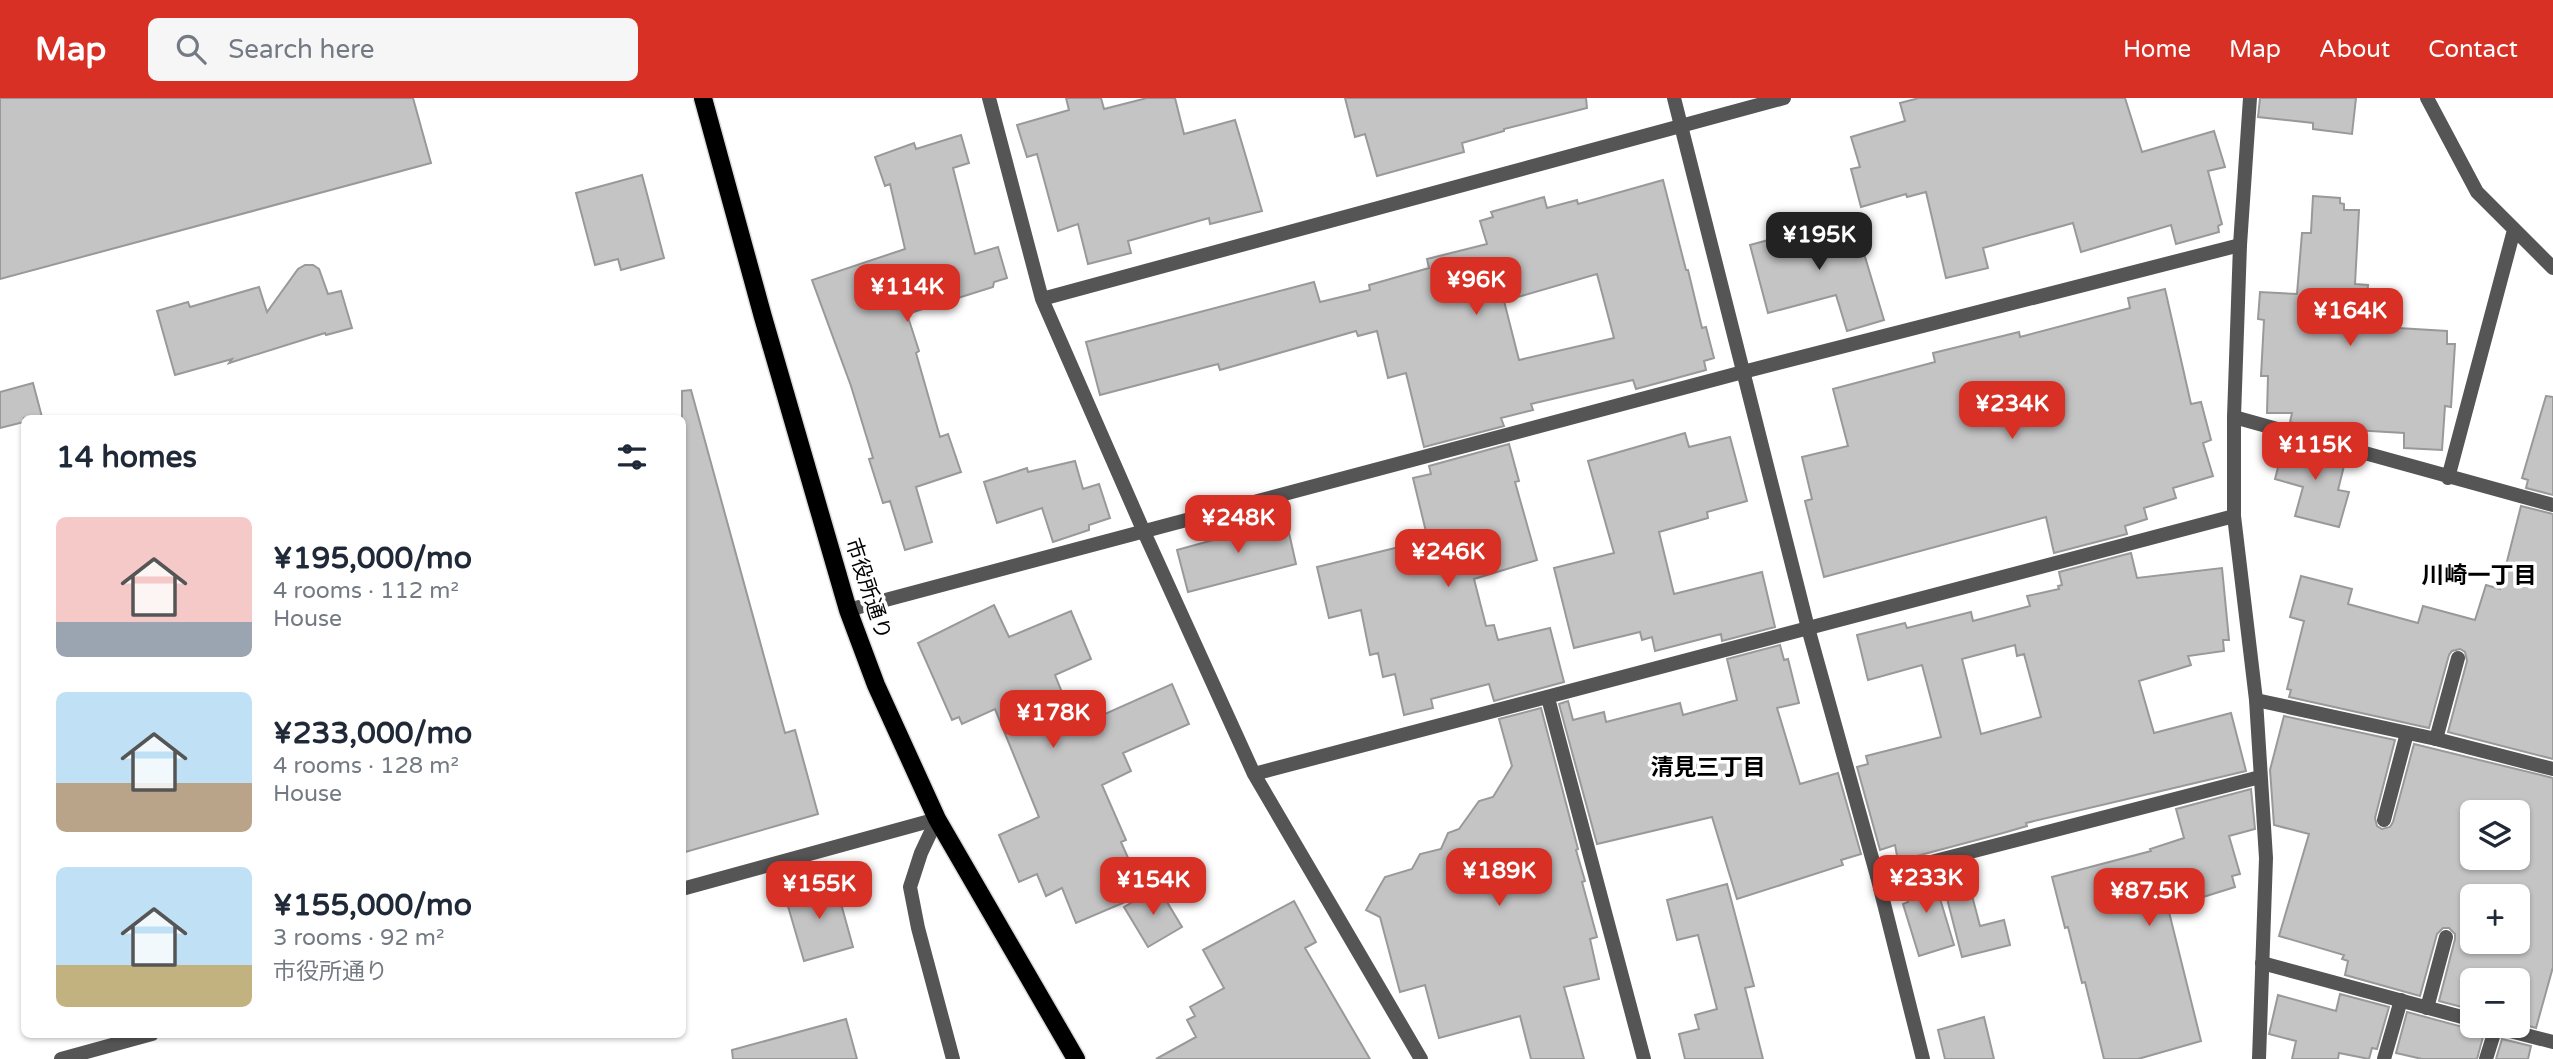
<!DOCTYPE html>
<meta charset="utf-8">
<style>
:root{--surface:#fff;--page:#f6f6f7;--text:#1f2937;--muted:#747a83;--accent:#d93025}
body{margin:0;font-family:"Varela Round","Noto Sans JP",sans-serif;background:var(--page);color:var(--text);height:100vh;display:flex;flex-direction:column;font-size:26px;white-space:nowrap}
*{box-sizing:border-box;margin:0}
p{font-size:23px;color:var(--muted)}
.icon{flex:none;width:38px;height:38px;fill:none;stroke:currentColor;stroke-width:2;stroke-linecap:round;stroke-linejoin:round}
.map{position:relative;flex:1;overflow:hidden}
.details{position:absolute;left:21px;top:317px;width:665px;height:623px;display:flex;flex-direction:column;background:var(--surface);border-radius:10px;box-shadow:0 2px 5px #0004}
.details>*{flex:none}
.controls{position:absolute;left:2460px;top:702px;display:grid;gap:14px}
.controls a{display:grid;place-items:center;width:70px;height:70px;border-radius:10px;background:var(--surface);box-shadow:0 2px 5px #0004;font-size:35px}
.price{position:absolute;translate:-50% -60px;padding:0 16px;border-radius:14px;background:var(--accent);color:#fff;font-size:23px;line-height:46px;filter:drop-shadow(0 2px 4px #0008)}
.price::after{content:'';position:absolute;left:50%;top:42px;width:21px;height:16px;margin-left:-10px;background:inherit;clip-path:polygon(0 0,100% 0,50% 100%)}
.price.on{background:#222;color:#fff}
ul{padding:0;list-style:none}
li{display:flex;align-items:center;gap:21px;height:175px;padding:0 35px}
li span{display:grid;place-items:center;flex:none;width:196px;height:140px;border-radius:10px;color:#555}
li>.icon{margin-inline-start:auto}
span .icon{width:84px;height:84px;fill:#fffc;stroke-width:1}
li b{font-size:30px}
h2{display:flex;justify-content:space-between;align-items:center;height:84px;padding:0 35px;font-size:30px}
header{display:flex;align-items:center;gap:42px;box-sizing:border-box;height:98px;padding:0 35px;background:var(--accent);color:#fff}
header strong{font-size:33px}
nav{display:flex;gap:38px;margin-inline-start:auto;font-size:24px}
.search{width:490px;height:63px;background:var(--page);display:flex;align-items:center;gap:18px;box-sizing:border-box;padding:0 24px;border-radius:10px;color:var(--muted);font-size:26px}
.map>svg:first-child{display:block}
.building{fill:#c4c4c4;stroke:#999;stroke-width:2;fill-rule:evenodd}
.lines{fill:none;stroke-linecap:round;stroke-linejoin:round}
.primary-casing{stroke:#dbdbdb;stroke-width:21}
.service{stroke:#555;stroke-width:14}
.minor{stroke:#555;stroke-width:14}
.tertiary{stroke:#555;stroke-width:14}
.primary{stroke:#000;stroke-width:18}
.labels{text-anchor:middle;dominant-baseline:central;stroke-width:7;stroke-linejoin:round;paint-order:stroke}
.street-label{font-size:21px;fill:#000;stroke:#fff}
.neighbourhood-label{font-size:23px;font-weight:bold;fill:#000;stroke:#fff}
</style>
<header>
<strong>Map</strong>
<div class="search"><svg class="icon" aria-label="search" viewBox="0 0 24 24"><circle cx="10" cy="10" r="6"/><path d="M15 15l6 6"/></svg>Search here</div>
<nav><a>Home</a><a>Map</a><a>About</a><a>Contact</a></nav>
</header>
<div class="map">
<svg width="2553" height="961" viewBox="0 0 2553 961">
<rect width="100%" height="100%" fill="#fff"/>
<path class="building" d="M 0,0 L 413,0 L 431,65 L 0,181 Z
M 1066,0 L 1101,0 L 1104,11 L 1147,0 L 1175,0 L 1184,36 L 1235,22 L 1262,113 L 1210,126 L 1209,120 L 1128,143 L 1131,155 L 1088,166 L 1078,126 L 1058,133 L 1037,56 L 1027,59 L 1017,27 L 1069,12 Z
M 1345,0 L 1586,0 L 1587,10 L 1504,31 L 1504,33 L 1462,45 L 1464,54 L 1377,78 L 1365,36 L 1355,39 Z
M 1919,0 L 2125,0 L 2142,54 L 2214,33 L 2225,69 L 2208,73 L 2222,126 L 2218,128 L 2219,134 L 2176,146 L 2171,127 L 2081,154 L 2073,125 L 1983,150 L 1988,170 L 1946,180 L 1926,94 L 1907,99 L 1906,96 L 1861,109 L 1851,71 L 1860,69 L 1851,39 L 1905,23 L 1900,5 Z
M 2260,0 L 2356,0 L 2352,36 L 2313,31 L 2313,25 L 2258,19 Z
M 961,37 L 969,65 L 953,70 L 975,156 L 998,149 L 1007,180 L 994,184 L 993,189 L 907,216 L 919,253 L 916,255 L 940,339 L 948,336 L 961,374 L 916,389 L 932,444 L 905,452 L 890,403 L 883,405 L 869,361 L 873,360 L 851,288 L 812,182 L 905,151 L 890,86 L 885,88 L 875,59 L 914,45 L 916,51 Z
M 642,77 L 664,160 L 621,172 L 618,161 L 595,167 L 576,95 Z
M 1663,82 L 1686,172 L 1688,172 L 1702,230 L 1706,229 L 1714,260 L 1704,263 L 1706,272 L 1636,291 L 1633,282 L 1531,306 L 1533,312 L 1501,320 L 1504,328 L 1424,349 L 1406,275 L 1388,280 L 1377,233 L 1358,238 L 1356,233 L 1220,272 L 1218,266 L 1100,297 L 1086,244 L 1314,184 L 1320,204 L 1370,192 L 1369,187 L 1429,170 L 1427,161 L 1487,146 L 1480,123 L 1493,119 L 1491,114 L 1544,99 L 1547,110 L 1577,102 L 1578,106 ZM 1597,176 L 1614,240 L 1519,262 L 1504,203 Z
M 2313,98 L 2340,100 L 2340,105 L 2344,106 L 2344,112 L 2359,112 L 2355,186 L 2368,187 L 2365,228 L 2447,233 L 2447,246 L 2455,246 L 2451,309 L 2445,308 L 2442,352 L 2404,350 L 2404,335 L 2353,332 L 2351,341 L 2290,324 L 2292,315 L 2267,315 L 2268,278 L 2261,278 L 2264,222 L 2258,221 L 2260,194 L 2297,196 L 2302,135 L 2311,135 Z
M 1853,119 L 1884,222 L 1847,233 L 1836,197 L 1768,215 L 1750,147 Z
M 305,167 L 313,167 L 319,171 L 328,196 L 341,193 L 352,230 L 326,237 L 325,235 L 229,265 L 232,261 L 175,277 L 157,213 L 188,204 L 190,209 L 259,189 L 267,214 L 298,171 Z
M 2165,191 L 2191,306 L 2201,304 L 2211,342 L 2203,345 L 2213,378 L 2173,390 L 2176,400 L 2144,410 L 2147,421 L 2125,428 L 2127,436 L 2054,455 L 2046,419 L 1824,479 L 1805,403 L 1812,401 L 1802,359 L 1848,348 L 1833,291 L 1935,264 L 1933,255 L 2019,234 L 2020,239 L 2130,210 L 2128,200 Z
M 33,285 L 42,319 L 24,320 L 24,324 L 0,330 L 0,294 Z
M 691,292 L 785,635 L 795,632 L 818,716 L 682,755 L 682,293 Z
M 2546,298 L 2553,299 L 2553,397 L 2526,390 L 2528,382 L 2522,380 Z
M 1685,335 L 1689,349 L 1730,339 L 1747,403 L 1707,414 L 1708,420 L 1659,434 L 1674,496 L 1762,474 L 1775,529 L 1722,543 L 1721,536 L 1655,553 L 1652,539 L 1642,542 L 1640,534 L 1574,550 L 1554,470 L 1614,455 L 1588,363 Z
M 2285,343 L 2346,360 L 2338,392 L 2349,394 L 2339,429 L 2295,418 L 2303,389 L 2275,381 Z
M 1509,346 L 1519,383 L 1515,384 L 1537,462 L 1474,481 L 1486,528 L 1494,527 L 1498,542 L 1550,530 L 1564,584 L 1494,603 L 1489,586 L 1431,601 L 1433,610 L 1404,617 L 1395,576 L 1383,579 L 1378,555 L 1370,557 L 1361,512 L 1329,520 L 1317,469 L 1428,442 L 1413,380 L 1431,376 L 1429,368 Z
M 1075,363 L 1083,391 L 1099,386 L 1110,420 L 1089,427 L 1089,432 L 1053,444 L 1042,410 L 997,425 L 984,384 L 1027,370 L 1028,374 Z
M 2521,408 L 2553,416 L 2553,661 L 2448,634 L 2467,563 L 2465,554 L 2460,551 L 2452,553 L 2449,557 L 2429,630 L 2289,599 L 2291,592 L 2287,591 L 2304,523 L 2290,519 L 2301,478 L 2352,491 L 2348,506 L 2418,525 L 2423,508 L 2475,522 L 2486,487 L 2500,491 Z
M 1285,417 L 1296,466 L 1188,494 L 1177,452 L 1246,433 L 1245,427 Z
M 2131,455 L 2137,480 L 2222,470 L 2229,542 L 2223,542 L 2224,553 L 2188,558 L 2191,567 L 2139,583 L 2154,635 L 2231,615 L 2246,673 L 2026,725 L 2027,728 L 2003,735 L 1898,763 L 1895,747 L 1880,752 L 1857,669 L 1868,666 L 1866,658 L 1941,639 L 1922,567 L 1868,582 L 1857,537 L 1905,525 L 1907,530 L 1971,514 L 1973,523 L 2030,508 L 2027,498 L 2059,491 L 2058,488 L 2062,487 L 2059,474 ZM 2015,547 L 2017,558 L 2024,556 L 2041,619 L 1981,636 L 1962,561 Z
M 994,507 L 1009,539 L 1071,513 L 1091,561 L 1055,577 L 1076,629 L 1172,586 L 1189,626 L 1123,655 L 1131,673 L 1102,687 L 1126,742 L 1121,744 L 1144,796 L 1076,825 L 1062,790 L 1046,798 L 1037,776 L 1019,784 L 999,737 L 1039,719 L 995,611 L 962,626 L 959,619 L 952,622 L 918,545 Z
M 1780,547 L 1784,562 L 1788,561 L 1799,605 L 1777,610 L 1800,686 L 1838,675 L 1861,756 L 1841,762 L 1843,767 L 1737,801 L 1712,719 L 1597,746 L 1559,606 L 1568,603 L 1573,622 L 1604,614 L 1606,624 L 1680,605 L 1683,617 L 1737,602 L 1727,561 Z
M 1541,610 L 1578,751 L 1576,752 L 1585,783 L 1582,784 L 1597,839 L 1590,841 L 1599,881 L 1564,889 L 1584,961 L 1531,961 L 1520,918 L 1439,940 L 1425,887 L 1400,894 L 1380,819 L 1366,812 L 1385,779 L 1412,771 L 1420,756 L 1441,751 L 1448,735 L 1459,731 L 1479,703 L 1493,699 L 1512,668 L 1499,621 Z
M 2284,618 L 2395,642 L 2375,720 L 2377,728 L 2382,731 L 2390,729 L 2393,724 L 2414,646 L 2553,680 L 2553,869 L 2536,930 L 2518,925 L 2518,882 L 2473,882 L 2473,912 L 2439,903 L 2455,841 L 2455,836 L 2449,830 L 2443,830 L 2437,836 L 2420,898 L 2345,877 L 2348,863 L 2342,861 L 2344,857 L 2279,838 L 2309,736 L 2274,727 L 2270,672 ZM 2473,714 L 2518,714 L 2518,760 L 2473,760 ZM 2473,798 L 2518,798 L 2518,844 L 2473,844 Z
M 2251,691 L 2255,731 L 2229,738 L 2240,776 L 2232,778 L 2235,789 L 2168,810 L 2201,943 L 2138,961 L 2104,961 L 2085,884 L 2082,885 L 2068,829 L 2065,830 L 2052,779 L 2151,753 L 2150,751 L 2184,740 L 2176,711 Z
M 1965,771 L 1980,828 L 2004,822 L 2010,847 L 1962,859 L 1941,777 Z
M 1932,774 L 1954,847 L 1919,858 L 1903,806 L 1908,804 L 1903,781 Z
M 835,784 L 853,849 L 804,863 L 785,798 Z
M 1727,786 L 1754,888 L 1745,890 L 1763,961 L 1685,961 L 1679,936 L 1699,931 L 1695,917 L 1717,911 L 1698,837 L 1677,842 L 1667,802 Z
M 1158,789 L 1182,829 L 1148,849 L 1124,809 Z
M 1294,803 L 1316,844 L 1305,850 L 1370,961 L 1156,961 L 1196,939 L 1187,922 L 1195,918 L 1190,909 L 1224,890 L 1203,852 Z
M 2340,896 L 2389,909 L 2377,951 L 2372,950 L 2369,961 L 2339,955 L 2338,961 L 2292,961 L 2296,943 L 2269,936 L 2278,897 L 2336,913 Z
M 2407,914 L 2470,931 L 2482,928 L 2484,935 L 2477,961 L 2422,961 L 2396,955 Z
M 1984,919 L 1994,961 L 1945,961 L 1938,932 Z
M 846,921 L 857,961 L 733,961 L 732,952 Z
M 2502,941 L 2531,948 L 2528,961 L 2496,961 Z"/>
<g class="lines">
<g class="primary-casing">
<path id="primary" d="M 703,0 L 763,219 L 848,512 L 876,587 L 937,721 L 1076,961"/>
</g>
<path class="service" d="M 2436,641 L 2458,560
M 2384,722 L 2407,635
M 682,791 L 937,721
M 2427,910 L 2446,839
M 61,961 L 152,936
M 2384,961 L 2401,902
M 2486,961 L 2496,929"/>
<path class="minor" d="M 989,0 L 1042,201 L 1144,434 L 1254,676 L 1421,961
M 2427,0 L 2477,94 L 2553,170
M 1042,201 L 1784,0
M 2234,319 L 2553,407
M 2448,380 L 2514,132
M 848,512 L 1743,274 L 2240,147
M 1548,600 L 1644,961
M 2256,602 L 2436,641 L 2553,671
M 1254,676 L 2234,418
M 937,721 L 921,755 L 910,789 L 918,830 L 953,961
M 1877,778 L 2260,679
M 2262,865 L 2473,922
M 2491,928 L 2553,944"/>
<path class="tertiary" d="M 1674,0 L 1808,530 L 1877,778 L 1923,961
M 2250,0 L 2240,147 L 2234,319 L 2234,418 L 2256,602 L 2266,760 L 2259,961"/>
<use href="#primary" class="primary"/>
</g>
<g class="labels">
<g class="street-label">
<text transform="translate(868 491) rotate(72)">市役所通り</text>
</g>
<g class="neighbourhood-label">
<text x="2479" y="478">川崎一丁目</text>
<text x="1708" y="670">清見三丁目</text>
</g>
</g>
</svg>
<div class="controls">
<a><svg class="icon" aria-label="layers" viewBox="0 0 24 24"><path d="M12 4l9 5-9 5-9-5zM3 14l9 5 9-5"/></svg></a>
<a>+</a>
<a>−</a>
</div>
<b class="price on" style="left:1819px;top:174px">¥195K</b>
<b class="price" style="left:1476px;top:219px">¥96K</b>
<b class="price" style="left:907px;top:226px">¥114K</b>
<b class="price" style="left:2350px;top:250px">¥164K</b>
<b class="price" style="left:2012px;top:343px">¥234K</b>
<b class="price" style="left:2315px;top:384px">¥115K</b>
<b class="price" style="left:1238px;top:457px">¥248K</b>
<b class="price" style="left:1448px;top:491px">¥246K</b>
<b class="price" style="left:1053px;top:652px">¥178K</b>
<b class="price" style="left:1499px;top:810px">¥189K</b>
<b class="price" style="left:1926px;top:817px">¥233K</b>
<b class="price" style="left:1153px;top:819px">¥154K</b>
<b class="price" style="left:819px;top:823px">¥155K</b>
<b class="price" style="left:2149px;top:830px">¥87.5K</b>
<section class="details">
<h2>14 homes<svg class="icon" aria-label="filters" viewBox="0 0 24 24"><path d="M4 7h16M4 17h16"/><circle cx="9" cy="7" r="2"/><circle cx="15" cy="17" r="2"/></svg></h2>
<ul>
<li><span style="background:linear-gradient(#f6c9c9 75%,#9aa5b1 0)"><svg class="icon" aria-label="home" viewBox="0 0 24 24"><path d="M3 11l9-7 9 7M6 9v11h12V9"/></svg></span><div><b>¥195,000/mo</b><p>4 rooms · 112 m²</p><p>House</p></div></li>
<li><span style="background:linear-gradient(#bfe0f5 65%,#b9a48a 0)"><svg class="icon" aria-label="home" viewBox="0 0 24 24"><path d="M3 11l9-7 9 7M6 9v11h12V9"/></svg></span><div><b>¥233,000/mo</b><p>4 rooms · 128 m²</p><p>House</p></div></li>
<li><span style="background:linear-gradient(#bfe0f5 70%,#c2b280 0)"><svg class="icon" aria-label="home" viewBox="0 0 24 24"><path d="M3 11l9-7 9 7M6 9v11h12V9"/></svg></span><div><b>¥155,000/mo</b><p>3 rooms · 92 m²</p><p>市役所通り</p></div></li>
</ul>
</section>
</div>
